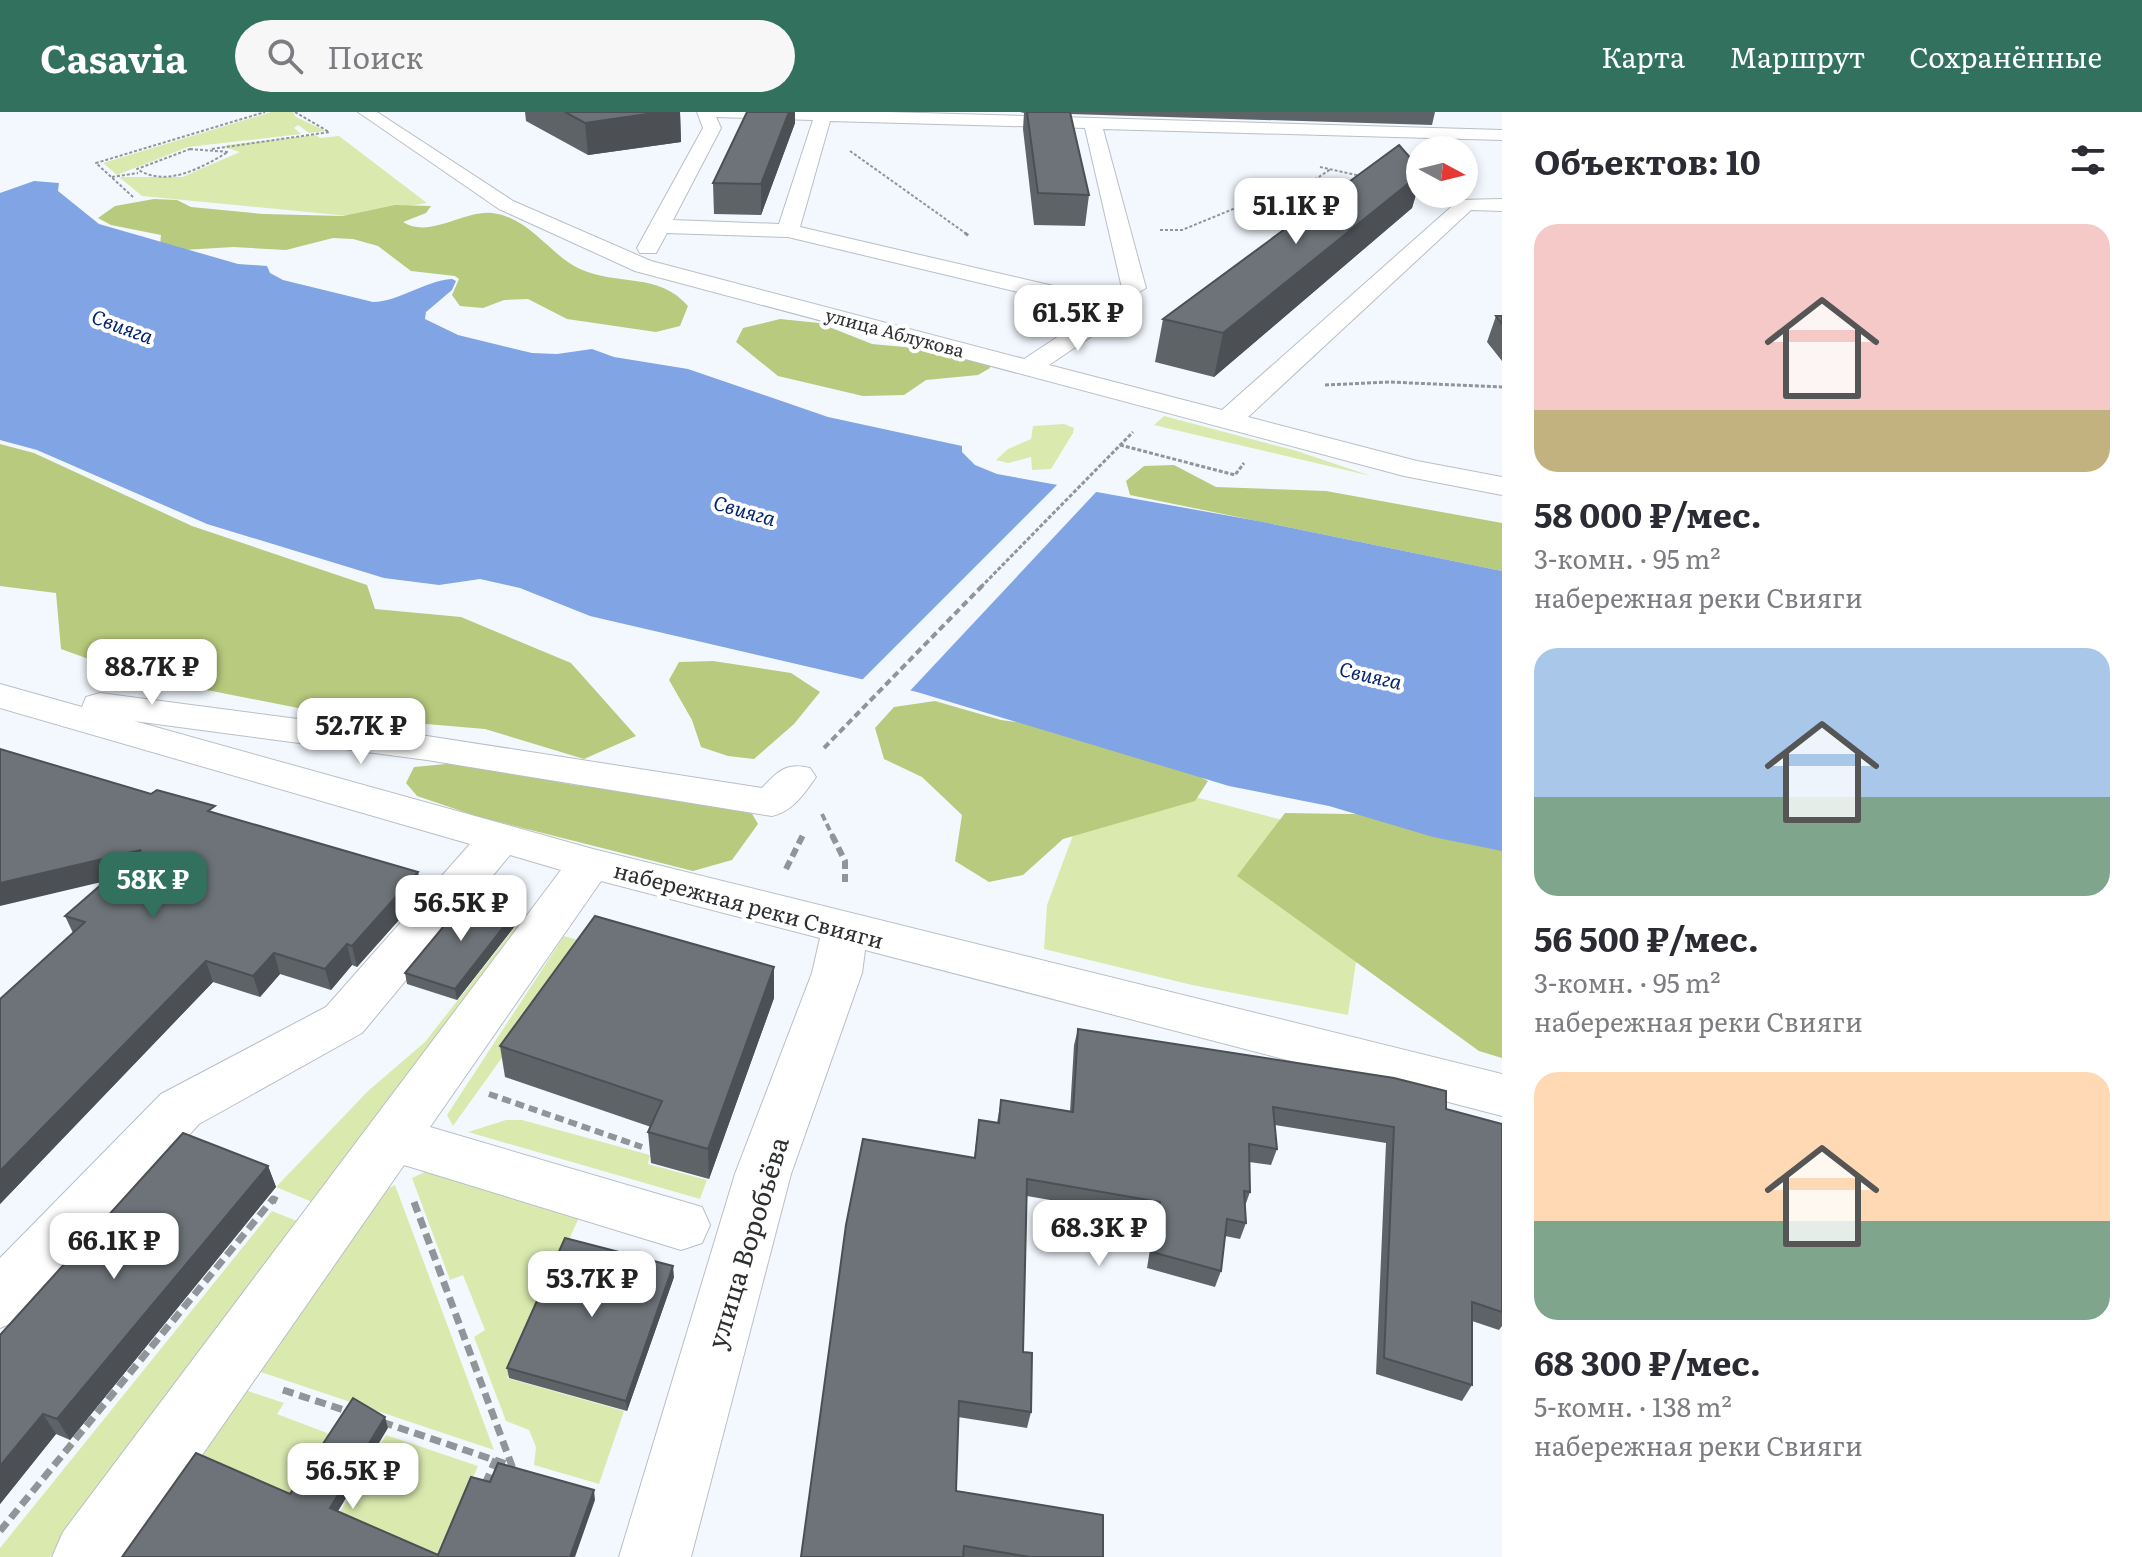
<!DOCTYPE html>
<html lang="ru">
<meta charset="utf-8">
<style>
:root{--surface:#fff;--page:#f7f7f7;--text:#2b2b33;--muted:#7c7c81;--accent:#32715e}
body{margin:0;font-family:Literata,serif;background:var(--page);color:var(--text);height:100vh;display:flex;flex-direction:column;font-size:30px;white-space:nowrap}
*{box-sizing:border-box;margin:0}
p{font-size:26px;color:var(--muted)}
.icon{flex:none;width:44px;height:44px;fill:none;stroke:currentColor;stroke-width:2;stroke-linecap:round;stroke-linejoin:round}
.map{position:relative;flex:1;overflow:hidden}
.drawer{display:flex;flex-direction:column;background:var(--surface);width:640px}
.drawer>*{flex:none}
.needle{width:52px;rotate:97deg}
.buttons{position:absolute;left:1406px;top:24px;display:grid;gap:16px}
.buttons a{display:grid;place-items:center;width:72px;height:72px;border-radius:50%;background:var(--surface);box-shadow:0 4px 12px #0003;font-size:40px}
.price{position:absolute;translate:-50% -68px;padding:0 18px;border-radius:16px;background:#fff;color:#222;font-size:26px;line-height:52px;filter:drop-shadow(0 2px 4px #0008)}
.price::after{content:'';position:absolute;left:50%;top:48px;width:24px;height:18px;margin-left:-12px;background:inherit;clip-path:polygon(0 0,100% 0,50% 100%)}
.price.selected{background:var(--accent);color:#fff}
ul{padding:0;list-style:none}
li{display:grid;align-content:center;gap:16px;height:424px;padding:0 32px}
li span{display:grid;place-items:center;height:248px;border-radius:24px;color:#555}
li>.icon{margin-inline-start:auto}
span .icon{width:144px;height:144px;fill:#fffc;stroke-width:1}
li b{font-size:34px}
h2{display:flex;justify-content:space-between;align-items:center;height:96px;padding:0 32px;font-size:34px}
header{display:flex;align-items:center;gap:48px;box-sizing:border-box;height:112px;padding:0 40px;background:var(--accent);color:#fff}
header strong{font-size:38px}
nav{display:flex;gap:44px;margin-inline-start:auto;font-size:28px}
.search{width:560px;height:72px;background:var(--page);display:flex;align-items:center;gap:20px;box-sizing:border-box;padding:0 28px;border-radius:44px;color:var(--muted);font-size:30px}
main{display:flex;flex:1;min-height:0}
.map>svg:first-child{display:block}
.green{fill:#daeaaf}
.forest{fill:#b7ca7d}
.water{fill:#81a4e5}
.pier{fill:#f2f8fe}
.lines{fill:none;stroke-linecap:round;stroke-linejoin:round}
.minor-casing{stroke:#b9bfc5;stroke-width:2}
.path-far4{stroke:#919599;stroke-width:2;stroke-dasharray:3 2;stroke-linecap:butt}
.path-far3{stroke:#919599;stroke-width:3;stroke-dasharray:4 2;stroke-linecap:butt}
.path-far2{stroke:#919599;stroke-width:4;stroke-dasharray:7 4;stroke-linecap:butt}
.path-far1{stroke:#919599;stroke-width:6;stroke-dasharray:9 5;stroke-linecap:butt}
.path{stroke:#919599;stroke-width:7;stroke-dasharray:11 6;stroke-linecap:butt}
.minor{fill:#fff;fill-rule:evenodd}
.wall{fill:#5e6367}
.shaded-wall{fill:#4c5054}
.building{fill:#6d7378;stroke:#4c5054;stroke-width:2}
.labels{text-anchor:middle;dominant-baseline:central;stroke-width:8;stroke-linejoin:round;paint-order:stroke}
.far-street-label{font-size:18px;fill:#2d2f31;stroke:#fff}
.far-water-label{font-size:20px;font-style:italic;fill:#04256f;stroke:#fff}
.street-label{font-size:22px;fill:#2d2f31;stroke:#fff}
.near-street-label{font-size:26px;fill:#2d2f31;stroke:#fff}
</style>
<header>
<strong>Casavia</strong>
<div class="search"><svg class="icon" aria-label="search" viewBox="0 0 24 24"><circle cx="10" cy="10" r="6"/><path d="M15 15l6 6"/></svg>Поиск</div>
<nav><a>Карта</a><a>Маршрут</a><a>Сохранённые</a></nav>
</header>
<main>
<div class="map">
<svg width="1502" height="1445" viewBox="0 0 1502 1445">
<rect width="100%" height="100%" fill="#f2f8fe"/>
<path class="green" d="M 271,0 L 293,0 L 296,5 L 326,19 L 309,21 L 298,13 L 294,16 L 301,22 L 188,35 L 117,63 L 103,51 Z
M 316,23 L 320,26 L 339,24 L 427,91 L 348,104 L 142,84 L 119,65 L 182,65 L 240,40 L 224,35 L 227,33 Z
M 1164,304 L 1297,339 L 1371,364 L 1154,313 Z
M 1064,312 L 1074,316 L 1073,321 L 1051,357 L 1032,358 L 1031,345 L 1008,351 L 996,348 L 1008,337 L 1031,327 L 1033,314 Z
M 1161,676 L 1374,732 L 1348,903 L 1192,873 L 1044,837 L 1047,793 L 1076,715 Z
M 519,810 L 528,814 L 317,1092 L 276,1075 L 368,979 L 425,930 Z
M 564,824 L 585,830 L 453,1014 L 447,1003 Z
M 506,1008 L 522,1008 L 650,1043 L 648,1052 L 707,1068 L 700,1087 L 468,1020 Z
M 429,1058 L 581,1101 L 507,1266 L 624,1299 L 599,1372 L 534,1353 L 536,1335 L 529,1318 L 506,1309 L 474,1225 L 485,1218 L 463,1163 L 450,1168 L 412,1066 Z
M 395,1073 L 494,1338 L 252,1257 L 389,1076 Z
M 272,1099 L 302,1111 L 50,1445 L 0,1445 L 0,1436 Z
M 239,1276 L 284,1291 L 277,1302 L 335,1324 L 294,1388 L 125,1445 Z
M 386,1323 L 478,1354 L 439,1445 L 337,1404 Z"/>
<path class="forest" d="M 154,87 L 177,88 L 191,95 L 263,102 L 343,104 L 395,93 L 431,94 L 426,101 L 403,110 C 429,127 464,98 492,101 C 529,105 551,144 580,157 C 617,174 659,160 688,194 L 680,214 L 656,220 L 567,207 L 528,187 L 504,188 L 483,196 L 460,194 L 452,183 L 459,167 L 455,164 L 411,159 L 378,134 L 353,127 L 333,126 L 286,138 L 233,135 L 183,138 L 160,133 L 161,123 L 111,113 L 98,106 L 115,94 Z
M 780,207 L 819,211 L 872,232 L 937,238 L 991,252 L 990,256 L 978,263 L 926,268 L 904,283 L 863,284 L 778,264 L 736,230 L 743,216 Z
M 0,332 L 34,341 L 192,414 L 367,473 L 375,497 L 461,505 L 571,551 L 636,624 L 584,647 L 485,617 L 344,605 L 136,564 L 61,537 L 56,481 L 0,474 Z
M 1174,353 L 1216,375 L 1326,379 L 1502,411 L 1502,459 L 1130,383 L 1126,369 L 1144,354 Z
M 713,549 L 791,561 L 820,580 L 794,612 L 754,647 L 728,644 L 701,635 L 692,608 L 669,568 L 679,550 Z
M 935,589 L 1001,608 L 1096,620 L 1145,636 L 1208,669 L 1195,689 L 1063,727 L 1023,763 L 989,770 L 955,749 L 962,703 L 922,665 L 884,647 L 875,616 L 894,595 Z
M 457,651 L 574,673 L 747,693 L 758,712 L 732,748 L 693,759 L 479,705 L 417,684 L 406,671 L 414,655 Z
M 1285,701 L 1411,703 L 1502,733 L 1502,946 L 1479,939 L 1237,764 Z"/>
<path class="water" d="M 34,69 L 59,71 L 58,79 L 99,112 L 238,152 L 267,154 L 270,161 L 283,168 L 373,190 C 398,190 424,169 452,167 L 456,169 L 452,178 L 426,200 L 425,207 L 458,223 L 532,241 L 557,242 L 592,237 L 614,245 L 688,257 L 828,305 L 962,334 L 962,340 L 975,353 L 997,362 L 1258,409 L 1502,459 L 1502,739 L 1433,725 L 1329,694 L 1229,674 L 917,580 L 590,504 L 520,476 L 480,467 L 439,473 L 384,466 L 207,412 L 37,338 L 0,328 L 0,81 Z"/>
<path class="pier" d="M 1061,369 L 1098,378 L 907,582 L 859,571 Z"/>
<g class="lines">
<g class="minor-casing">
<path id="minor" d="M 358,0 L 377,0 L 513,89 L 651,149 L 1024,247 L 1097,199 L 788,125 L 667,121 L 656,141 L 640,141 L 637,136 L 703,16 L 697,0 L 887,0 L 1502,18 L 1502,28 L 1103,17 L 1146,176 L 1134,183 L 1122,176 L 1085,16 L 830,9 L 800,115 L 1126,191 L 1129,196 L 1126,201 L 1049,253 L 1222,298 L 1459,88 L 1502,87 L 1502,99 L 1471,98 L 1248,305 L 1417,349 L 1502,365 L 1502,383 L 1404,364 L 635,159 L 499,97 ZM 716,5 L 813,8 L 779,112 L 673,108 L 721,16 Z
M 0,572 L 82,595 L 86,585 L 100,581 L 427,624 L 762,676 C 778,659 786,650 810,656 L 816,665 C 804,682 793,699 772,704 L 427,648 L 134,609 L 593,737 L 1502,962 L 1502,1004 L 865,838 L 862,861 L 791,1062 L 691,1445 L 619,1445 L 735,1062 L 812,861 L 820,826 L 601,769 L 430,1015 L 702,1095 L 710,1113 L 702,1131 L 681,1138 L 404,1053 L 131,1445 L 52,1445 L 63,1420 L 561,758 L 510,743 L 362,921 L 199,1012 L 22,1207 L 0,1216 L 0,1146 L 161,982 L 326,895 L 470,732 L 0,596 Z"/>
</g>
<path class="path-far4" d="M 295,0 L 329,20
M 190,37 L 228,40 C 201,56 166,76 137,57 Z
M 212,37 L 330,20
M 850,39 L 968,123
M 1320,55 L 1361,64
M 112,65 L 138,61
M 133,85 L 96,51 L 265,0
M 1160,118 L 1182,118 L 1243,93 L 1291,83 L 1331,57"/>
<path class="path-far3" d="M 965,121 L 969,124
M 1325,273 L 1389,270 L 1502,275
M 1120,333 L 1235,363 L 1244,351
M 981,475 L 1133,320"/>
<path class="path-far2" d="M 824,636 L 983,473
M 822,702 L 833,725"/>
<path class="path-far1" d="M 832,723 L 845,749 L 845,770
M 786,757 L 803,723
M 489,982 L 642,1035"/>
<path class="path" d="M 283,1278 L 350,1300
M 382,1310 L 512,1354 L 414,1090
M 485,1372 L 496,1347
M 0,1419 L 273,1087 L 277,1089"/>
<use href="#minor" class="minor"/>
</g>
<path class="wall" d="M 525,0 L 680,0 L 681,30 L 588,43 L 526,9 Z
M 747,0 L 795,0 L 795,11 L 761,103 L 714,102 L 713,71 Z
M 1020,0 L 1435,0 L 1432,13 L 1070,2 L 1089,83 L 1085,114 L 1034,113 L 1023,17 L 1024,1 Z
M 1420,57 L 1420,69 L 1412,96 L 1214,265 L 1155,250 L 1163,207 Z
M 1496,204 L 1502,204 L 1502,249 L 1487,230 Z
M 217,702 L 423,781 L 357,855 L 352,853 L 331,878 L 280,862 L 260,885 L 213,870 L 0,1092 L 0,887 L 73,821 L 65,804 L 106,769 Z
M 516,799 L 518,810 L 457,888 L 407,872 L 405,861 Z
M 774,886 L 709,1067 L 651,1051 L 648,1020 L 651,1015 L 505,965 L 500,934 Z
M 1078,917 L 1446,997 L 1502,1012 L 1502,1214 L 1499,1218 L 1472,1209 L 1472,1273 L 1462,1289 L 1376,1262 L 1386,1031 L 1275,1013 L 1277,1037 L 1271,1053 L 1249,1050 L 1250,1080 L 1245,1094 L 1246,1111 L 1240,1127 L 1225,1124 L 1221,1159 L 1215,1175 L 1147,1156 L 1155,1106 L 1027,1084 L 1023,1240 L 1031,1300 L 1027,1316 L 958,1305 L 956,1379 L 1103,1445 L 801,1445 L 974,1046 L 979,1008 L 997,1011 L 1001,988 L 1070,1000 L 1074,933 Z
M 268,1054 L 276,1075 L 70,1328 L 56,1322 L 0,1392 L 0,1223 Z
M 674,1165 L 627,1299 L 509,1266 L 507,1256 Z"/>
<path class="shaded-wall" d="M 661,0 L 680,0 L 681,30 L 588,43 L 585,11 Z
M 789,0 L 795,0 L 795,11 L 761,103 L 761,72 Z
M 1420,62 L 1420,69 L 1412,96 L 1214,265 L 1223,221 Z
M 141,738 L 148,759 L 0,794 L 0,771 Z
M 418,760 L 423,781 L 357,855 L 352,834 Z
M 516,799 L 518,810 L 457,888 L 455,877 Z
M 347,832 L 352,853 L 331,878 L 325,857 Z
M 274,841 L 280,862 L 260,885 L 253,864 Z
M 206,849 L 213,870 L 0,1092 L 0,1059 Z
M 774,855 L 774,886 L 709,1067 L 708,1037 Z
M 268,1054 L 276,1075 L 70,1328 L 57,1307 Z
M 673,1154 L 674,1165 L 627,1299 L 626,1289 Z
M 43,1302 L 56,1322 L 0,1392 L 0,1354 Z
M 385,1305 L 388,1316 L 334,1406 L 330,1396 Z
M 594,1378 L 595,1388 L 575,1445 L 570,1445 Z"/>
<path class="building" d="M 565,0 L 661,0 L 585,11 Z
M 747,0 L 789,0 L 761,72 L 713,71 Z
M 1027,0 L 1070,0 L 1089,83 L 1038,81 Z
M 1399,33 L 1420,57 L 1420,62 L 1223,221 L 1163,207 Z
M 1496,204 L 1502,204 L 1502,212 Z
M 0,637 L 151,682 L 157,678 L 215,694 L 208,699 L 418,760 L 352,834 L 347,832 L 325,857 L 274,841 L 253,864 L 206,849 L 0,1059 L 0,887 L 85,810 L 65,804 L 141,738 L 0,771 Z
M 468,785 L 516,799 L 455,877 L 405,861 Z
M 595,804 L 774,855 L 708,1037 L 648,1020 L 662,989 L 500,934 Z
M 1078,917 L 1394,966 L 1446,979 L 1446,997 L 1502,1012 L 1502,1200 L 1472,1190 L 1472,1273 L 1384,1246 L 1394,1015 L 1273,995 L 1277,1037 L 1249,1032 L 1250,1080 L 1244,1079 L 1246,1111 L 1227,1107 L 1221,1159 L 1152,1140 L 1160,1090 L 1027,1067 L 1023,1240 L 1032,1241 L 1031,1300 L 959,1289 L 956,1379 L 1103,1403 L 1103,1445 L 1030,1445 L 964,1434 L 963,1445 L 801,1445 L 846,1113 L 863,1027 L 975,1046 L 979,1008 L 999,1011 L 1001,988 L 1073,1000 Z
M 183,1021 L 268,1054 L 57,1307 L 43,1302 L 0,1354 L 0,1223 Z
M 565,1126 L 673,1154 L 626,1289 L 507,1256 Z
M 353,1286 L 385,1305 L 330,1396 L 438,1443 L 471,1365 L 490,1370 L 498,1351 L 594,1378 L 570,1445 L 122,1445 L 196,1341 L 290,1382 Z"/>
<g class="labels">
<g class="far-street-label">
<text transform="translate(895 220) rotate(15)">улица Аблукова</text>
</g>
<g class="far-water-label">
<text transform="translate(123 213) rotate(20)">Свияга</text>
<text transform="translate(745 397) rotate(16)">Свияга</text>
<text transform="translate(1371 562) rotate(13)">Свияга</text>
</g>
<g class="street-label">
<text transform="translate(749 792) rotate(15)">набережная реки Свияги</text>
</g>
<g class="near-street-label">
<text transform="translate(746 1130) rotate(-73)">улица Воробьёва</text>
</g>
</g>
</svg>
<div class="buttons">
<a><svg class="needle" viewBox="-14 -14 28 28"><path d="M0-13l5 13h-10z" fill="#e53935"/><path d="M0 13l5-13h-10z" fill="#7c7c81"/></svg></a>
</div>
<b class="price" style="left:1296px;top:134px">51.1K ₽</b>
<b class="price" style="left:1078px;top:241px">61.5K ₽</b>
<b class="price" style="left:152px;top:595px">88.7K ₽</b>
<b class="price" style="left:361px;top:654px">52.7K ₽</b>
<b class="price selected" style="left:153px;top:808px">58K ₽</b>
<b class="price" style="left:461px;top:831px">56.5K ₽</b>
<b class="price" style="left:1099px;top:1156px">68.3K ₽</b>
<b class="price" style="left:114px;top:1169px">66.1K ₽</b>
<b class="price" style="left:592px;top:1207px">53.7K ₽</b>
<b class="price" style="left:353px;top:1399px">56.5K ₽</b>
</div>
<section class="drawer">
<h2>Объектов: 10<svg class="icon" aria-label="filters" viewBox="0 0 24 24"><path d="M4 7h16M4 17h16"/><circle cx="9" cy="7" r="2"/><circle cx="15" cy="17" r="2"/></svg></h2>
<ul>
<li><span style="background:linear-gradient(#f6c9c9 75%,#c2b280 0)"><svg class="icon" aria-label="home" viewBox="0 0 24 24"><path d="M3 11l9-7 9 7M6 9v11h12V9"/></svg></span><div><b>58 000 ₽/мес.</b><p>3-комн. · 95 m²</p><p>набережная реки Свияги</p></div></li>
<li><span style="background:linear-gradient(#a9c7e8 60%,#7fa58c 0)"><svg class="icon" aria-label="home" viewBox="0 0 24 24"><path d="M3 11l9-7 9 7M6 9v11h12V9"/></svg></span><div><b>56 500 ₽/мес.</b><p>3-комн. · 95 m²</p><p>набережная реки Свияги</p></div></li>
<li><span style="background:linear-gradient(#ffd9b3 60%,#7fa58c 0)"><svg class="icon" aria-label="home" viewBox="0 0 24 24"><path d="M3 11l9-7 9 7M6 9v11h12V9"/></svg></span><div><b>68 300 ₽/мес.</b><p>5-комн. · 138 m²</p><p>набережная реки Свияги</p></div></li>
</ul>
</section>
</main>
